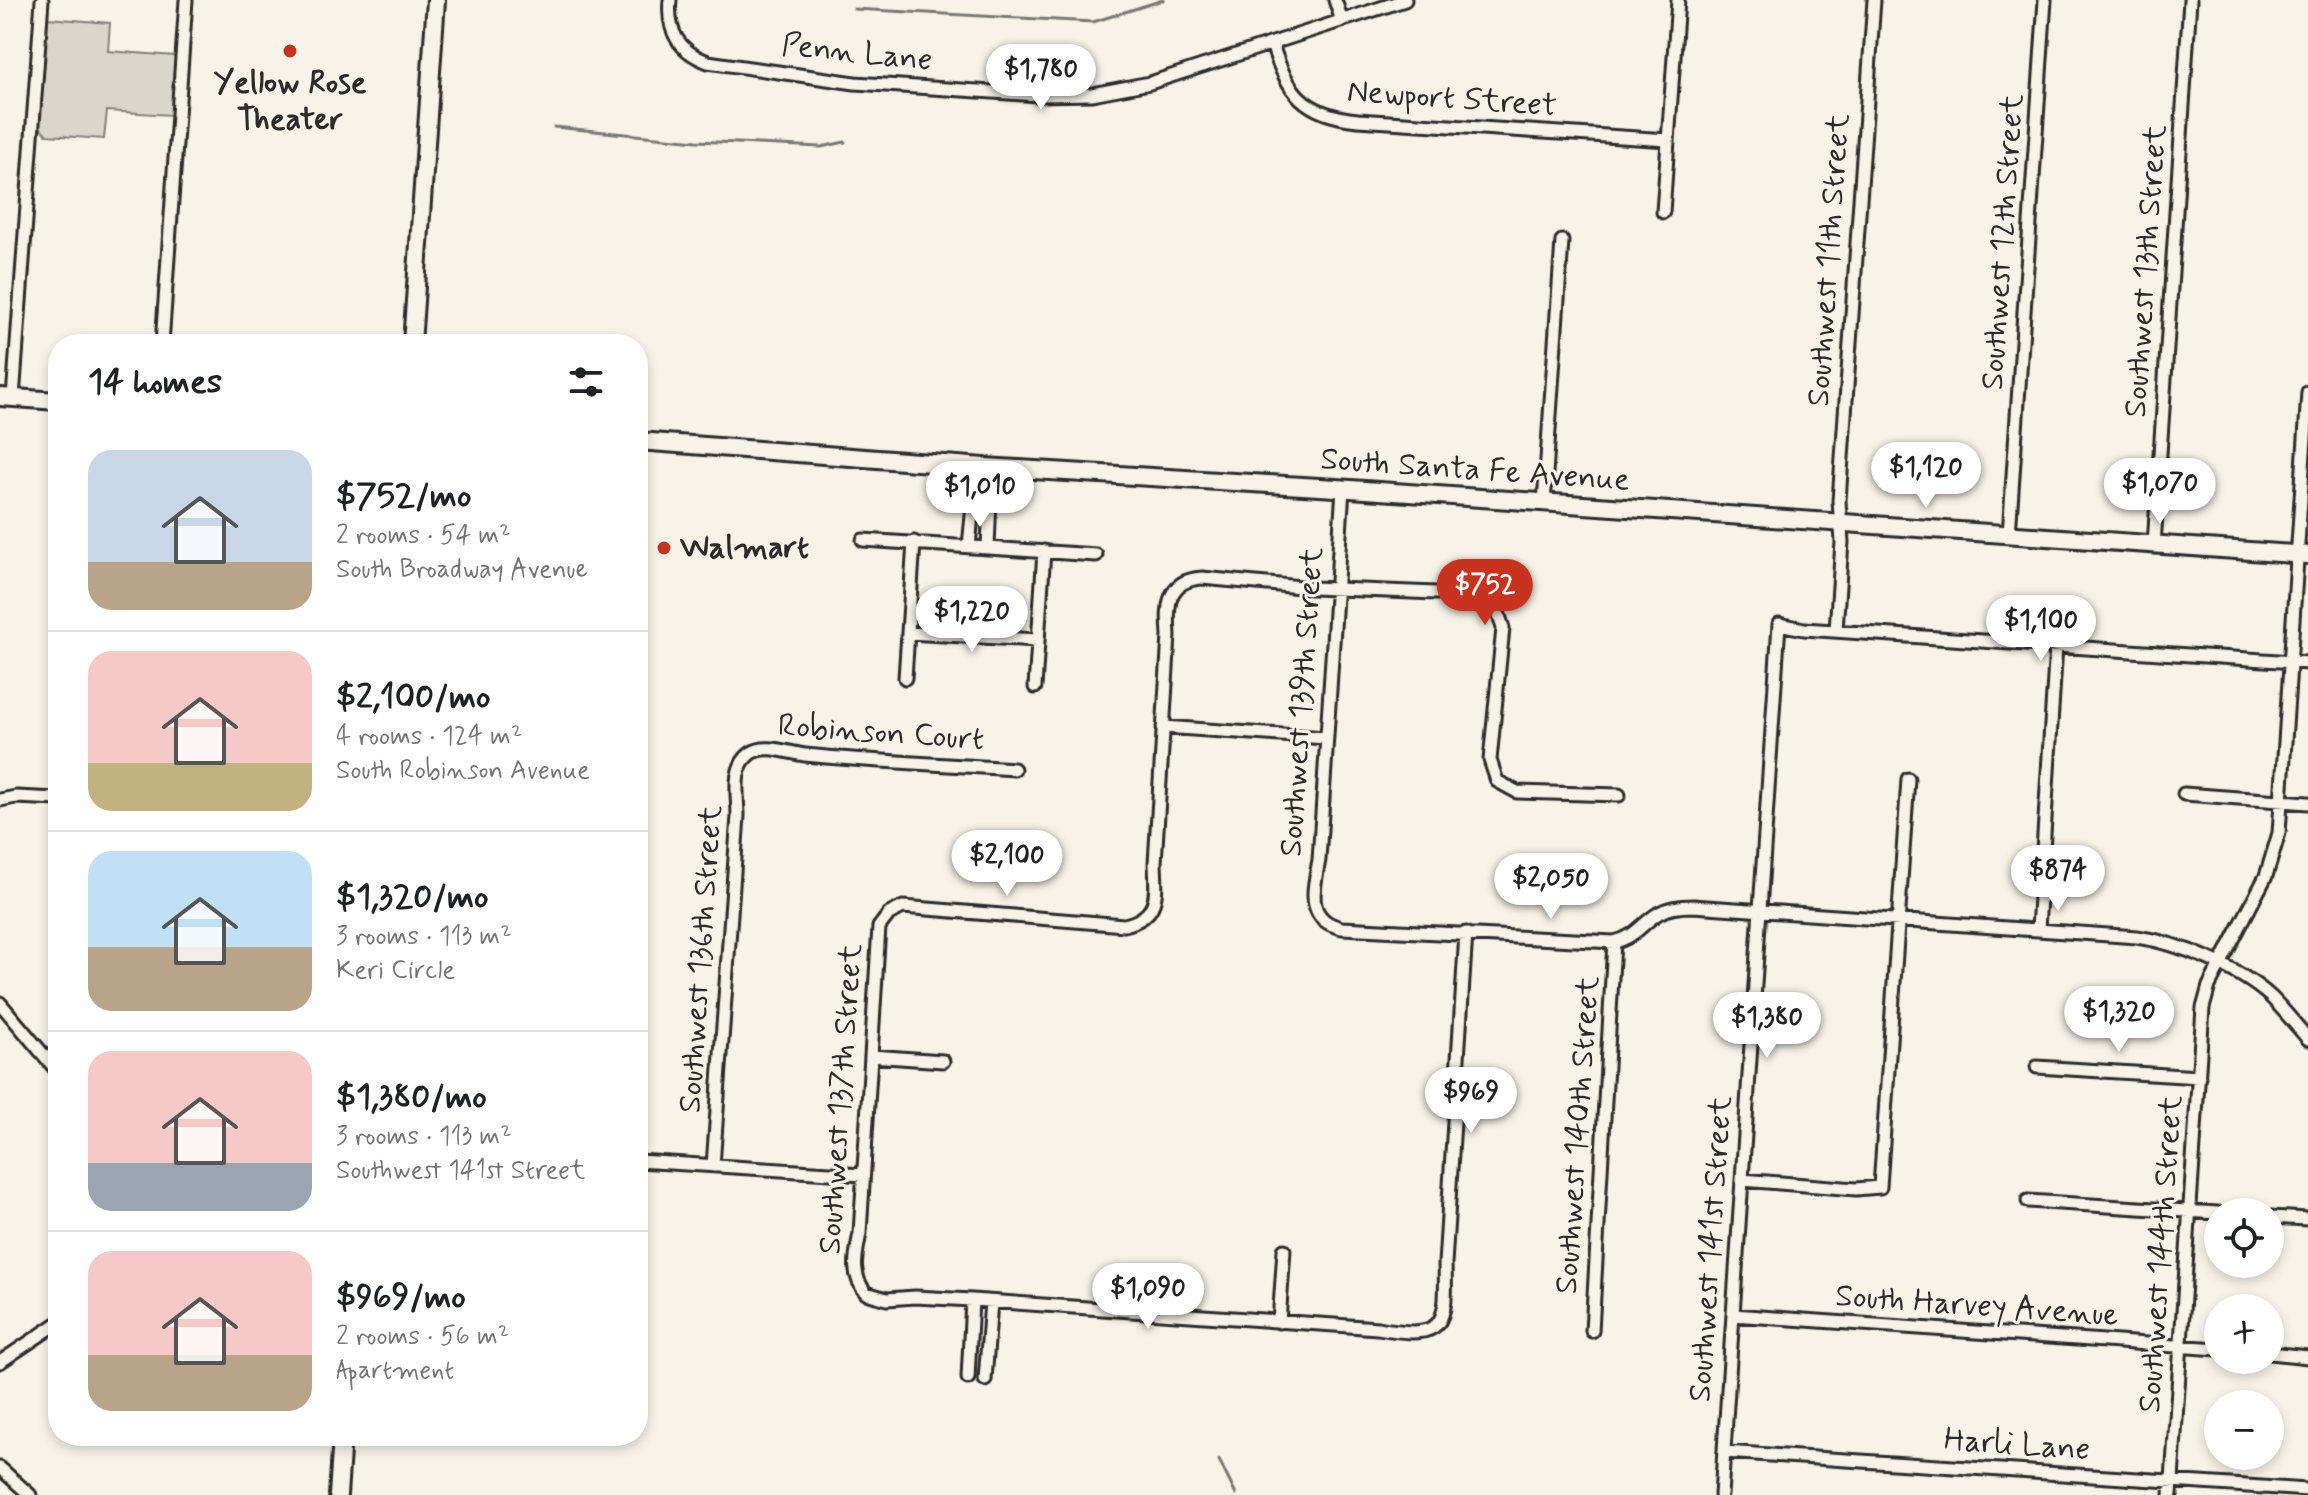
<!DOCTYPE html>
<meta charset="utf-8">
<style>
:root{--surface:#fff;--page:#f2f2f2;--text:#202124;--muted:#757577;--line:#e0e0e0;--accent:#c8321e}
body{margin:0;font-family:Mynerve,sans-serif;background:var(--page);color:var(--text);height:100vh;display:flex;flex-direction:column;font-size:30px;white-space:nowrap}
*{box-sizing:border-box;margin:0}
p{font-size:26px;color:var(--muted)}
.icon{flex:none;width:44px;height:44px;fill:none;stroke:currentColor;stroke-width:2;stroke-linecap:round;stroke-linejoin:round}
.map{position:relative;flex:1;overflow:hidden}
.drawer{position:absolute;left:48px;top:334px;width:600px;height:1112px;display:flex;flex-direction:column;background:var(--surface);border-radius:32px;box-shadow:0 4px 12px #0003}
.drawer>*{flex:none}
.controls{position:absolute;left:2204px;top:1198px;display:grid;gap:16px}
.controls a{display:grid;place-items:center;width:80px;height:80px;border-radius:50%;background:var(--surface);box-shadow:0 4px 12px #0003;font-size:40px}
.price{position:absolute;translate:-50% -68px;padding:0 18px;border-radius:28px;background:#fff;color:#222;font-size:26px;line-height:52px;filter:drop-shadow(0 2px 4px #0008)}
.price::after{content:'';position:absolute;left:50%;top:48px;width:24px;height:18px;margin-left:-12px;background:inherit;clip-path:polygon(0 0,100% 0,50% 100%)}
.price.on{background:var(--accent);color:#fff}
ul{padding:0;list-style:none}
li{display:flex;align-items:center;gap:24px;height:200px;padding:0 40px}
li+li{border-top:2px solid var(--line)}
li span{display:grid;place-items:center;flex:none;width:224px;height:160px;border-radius:24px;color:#555}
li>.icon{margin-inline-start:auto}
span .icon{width:96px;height:96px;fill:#fffc;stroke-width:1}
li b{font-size:34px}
h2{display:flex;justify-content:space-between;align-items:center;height:96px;padding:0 40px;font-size:34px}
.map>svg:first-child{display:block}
.green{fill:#dad6cc;stroke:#82807c;stroke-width:2}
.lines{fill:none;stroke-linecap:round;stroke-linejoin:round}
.stream{stroke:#7a7874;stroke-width:3}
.street-casing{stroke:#2b2b2b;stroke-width:17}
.secondary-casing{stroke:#2b2b2b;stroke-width:22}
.street{stroke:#f7f3e8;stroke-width:11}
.secondary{stroke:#f7f3e8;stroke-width:16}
.poi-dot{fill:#c8321e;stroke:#f7f3e8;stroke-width:3}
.labels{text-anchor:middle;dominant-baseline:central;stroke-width:6;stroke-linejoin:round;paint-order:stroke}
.street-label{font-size:32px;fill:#2b2b2b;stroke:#f7f3e8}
.poi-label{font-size:32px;font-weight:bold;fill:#2b2b2b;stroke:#f7f3e8}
</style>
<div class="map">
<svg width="2308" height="1495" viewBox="0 0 2308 1495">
<rect width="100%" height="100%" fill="#f7f3e8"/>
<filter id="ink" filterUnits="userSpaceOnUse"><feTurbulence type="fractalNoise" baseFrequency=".0125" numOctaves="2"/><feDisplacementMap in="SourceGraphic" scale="16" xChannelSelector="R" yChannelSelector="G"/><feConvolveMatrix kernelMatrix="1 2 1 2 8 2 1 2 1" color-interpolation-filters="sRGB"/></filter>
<g filter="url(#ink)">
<path class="green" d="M 48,18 L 110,23 L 108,51 L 175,56 L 171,115 L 107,111 L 104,139 L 47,135 L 39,126 Z"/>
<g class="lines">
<path class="stream" d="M 854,9 L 1093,22 L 1163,0
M 554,127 L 697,141 L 821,147 L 845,142
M 1219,1460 L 1236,1495"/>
<g class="street-casing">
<path id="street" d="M 670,0 C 667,31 678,51 708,62 L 855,83 L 1039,95 L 1092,94 L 1150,83 L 1405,0
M 1335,0 L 1342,21
M 1272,44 C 1287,93 1305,115 1358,120 L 1668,140
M 1663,212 L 1678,0
M 162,344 L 186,0
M 13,398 L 42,0
M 984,467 L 990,497 L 988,548
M 1343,488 L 1319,860 C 1314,888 1304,920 1342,928 L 1614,942 C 1635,938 1642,923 1659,913 C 1669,907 1681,906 1693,906 L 2137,937 C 2179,943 2239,968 2271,997 C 2284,1010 2296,1025 2308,1039
M 1544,503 L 1562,241
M 2009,535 L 2045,0
M 863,540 L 1096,555
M 2154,545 L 2190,0
M 969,546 L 974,495 L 984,468
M 1836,630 L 1842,542 L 1839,501 L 1874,0
M 908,633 L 1038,640
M 905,678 L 914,542
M 1035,687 L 1044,551
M 1163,727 L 1326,738
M 2184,794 L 2308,803
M 0,800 L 16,797 L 58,799
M 2038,929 L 2056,646
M 1466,933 L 1445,1264 C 1447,1326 1445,1340 1378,1328 L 972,1300 L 915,1297 L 887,1299 L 866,1293 C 850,1274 856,1255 860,1233 L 879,927 L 889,914 L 903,907 L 1124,925 C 1161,917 1156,892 1155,863 L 1169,635 C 1167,607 1166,580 1202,578 L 1312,588 L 1461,594 L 1480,596 L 1495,603 L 1503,628 L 1490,760 L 1497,781 L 1517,792 L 1619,795
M 0,1003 L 58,1072
M 871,1056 L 943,1061
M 2037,1067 L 2199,1077
M 638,1161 L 863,1175
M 713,1166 L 738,816 C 738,796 731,767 751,753 C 766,743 788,753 805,755 C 874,762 945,764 1014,769
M 1742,1180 L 1856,1189 L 1880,1187 L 1908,779
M 2028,1201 L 2218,1213
M 2270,1217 L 2308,1219
M 1733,1315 L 2218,1349
M 1279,1322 L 1284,1250
M 1592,1331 L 1614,942
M 2270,1353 L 2308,1357
M 0,1362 L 58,1323
M 968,1378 L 972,1300
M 985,1380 L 991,1302
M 1724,1452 L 2308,1490
M 0,1468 L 30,1495
M 1721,1495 L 1779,624 L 1804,629 L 2308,663
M 2171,1495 L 2203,1008 L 2209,986 L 2266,876 L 2279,833 L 2308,392"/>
</g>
<g class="secondary-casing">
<path id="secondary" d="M 412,344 L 436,0
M 0,397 L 58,401
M 638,441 L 984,467 L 1336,488 L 2308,555
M 338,1495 L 342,1436"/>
</g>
<use href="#street" class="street"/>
<use href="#secondary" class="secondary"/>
</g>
</g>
<g class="poi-dot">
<circle cx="290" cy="51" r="8"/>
<circle cx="664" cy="548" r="8"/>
</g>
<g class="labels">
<g class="street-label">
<text transform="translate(857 53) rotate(6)">Penn Lane</text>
<text transform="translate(1452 99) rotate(4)">Newport Street</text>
<text transform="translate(2003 242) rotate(-86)">Southwest 12th Street</text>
<text transform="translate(1829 260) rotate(-86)">Southwest 11th Street</text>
<text transform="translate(2146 271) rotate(-86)">Southwest 13th Street</text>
<text transform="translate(1475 470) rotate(4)">South Santa Fe Avenue</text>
<text transform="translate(1302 702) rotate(-86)">Southwest 139th Street</text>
<text transform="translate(881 733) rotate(4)">Robinson Court</text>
<text transform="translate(701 959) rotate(-86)">Southwest 136th Street</text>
<text transform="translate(841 1099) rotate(-86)">Southwest 137th Street</text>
<text transform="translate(1578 1135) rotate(-86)">Southwest 140th Street</text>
<text transform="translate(1711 1249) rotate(-86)">Southwest 141st Street</text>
<text transform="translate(2161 1254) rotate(-86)">Southwest 144th Street</text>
<text transform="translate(1977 1306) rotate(4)">South Harvey Avenue</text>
<text transform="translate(2017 1445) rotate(4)">Harli Lane</text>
</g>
<g class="poi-label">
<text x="290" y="83">Yellow Rose<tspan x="290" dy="37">Theater</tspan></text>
<text x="680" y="548" text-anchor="start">Walmart</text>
</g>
</g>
</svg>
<div class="controls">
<a><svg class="icon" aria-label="locate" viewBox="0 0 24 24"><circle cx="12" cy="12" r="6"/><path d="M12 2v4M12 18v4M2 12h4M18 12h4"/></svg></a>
<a>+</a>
<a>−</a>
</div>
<b class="price" style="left:1041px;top:112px">$1,780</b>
<b class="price" style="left:1926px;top:510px">$1,120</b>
<b class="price" style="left:2160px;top:526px">$1,070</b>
<b class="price" style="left:980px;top:529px">$1,010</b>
<b class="price on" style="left:1485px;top:627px">$752</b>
<b class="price" style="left:972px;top:654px">$1,220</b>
<b class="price" style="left:2041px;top:663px">$1,100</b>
<b class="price" style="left:1007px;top:898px">$2,100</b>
<b class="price" style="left:2058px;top:913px">$874</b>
<b class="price" style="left:1551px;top:921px">$2,050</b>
<b class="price" style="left:2119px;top:1054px">$1,320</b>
<b class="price" style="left:1767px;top:1060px">$1,380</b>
<b class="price" style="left:1471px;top:1135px">$969</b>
<b class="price" style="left:1148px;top:1331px">$1,090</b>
<section class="drawer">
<h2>14 homes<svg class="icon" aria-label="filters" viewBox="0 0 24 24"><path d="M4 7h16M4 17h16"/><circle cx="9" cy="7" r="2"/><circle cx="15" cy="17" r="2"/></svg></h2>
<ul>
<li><span style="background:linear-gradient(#c9d6e8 70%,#b9a48a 0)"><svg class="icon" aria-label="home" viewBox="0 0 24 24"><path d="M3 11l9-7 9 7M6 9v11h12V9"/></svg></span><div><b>$752/mo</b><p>2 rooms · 54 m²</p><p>South Broadway Avenue</p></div></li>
<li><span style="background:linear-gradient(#f6c9c9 70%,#c2b280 0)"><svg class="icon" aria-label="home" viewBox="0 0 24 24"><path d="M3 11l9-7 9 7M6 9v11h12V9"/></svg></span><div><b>$2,100/mo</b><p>4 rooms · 124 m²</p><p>South Robinson Avenue</p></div></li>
<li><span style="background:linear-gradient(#bfe0f5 60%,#b9a48a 0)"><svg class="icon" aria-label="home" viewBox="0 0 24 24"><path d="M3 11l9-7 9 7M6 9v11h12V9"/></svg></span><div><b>$1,320/mo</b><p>3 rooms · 113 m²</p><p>Keri Circle</p></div></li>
<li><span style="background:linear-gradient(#f6c9c9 70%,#9aa5b1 0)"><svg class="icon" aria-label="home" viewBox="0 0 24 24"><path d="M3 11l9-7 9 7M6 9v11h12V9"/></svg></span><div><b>$1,380/mo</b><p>3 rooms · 113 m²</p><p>Southwest 141st Street</p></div></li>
<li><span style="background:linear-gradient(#f6c9c9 65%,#b9a48a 0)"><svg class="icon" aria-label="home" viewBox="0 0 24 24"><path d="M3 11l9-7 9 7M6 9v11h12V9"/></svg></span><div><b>$969/mo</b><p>2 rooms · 56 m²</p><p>Apartment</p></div></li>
</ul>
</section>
</div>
